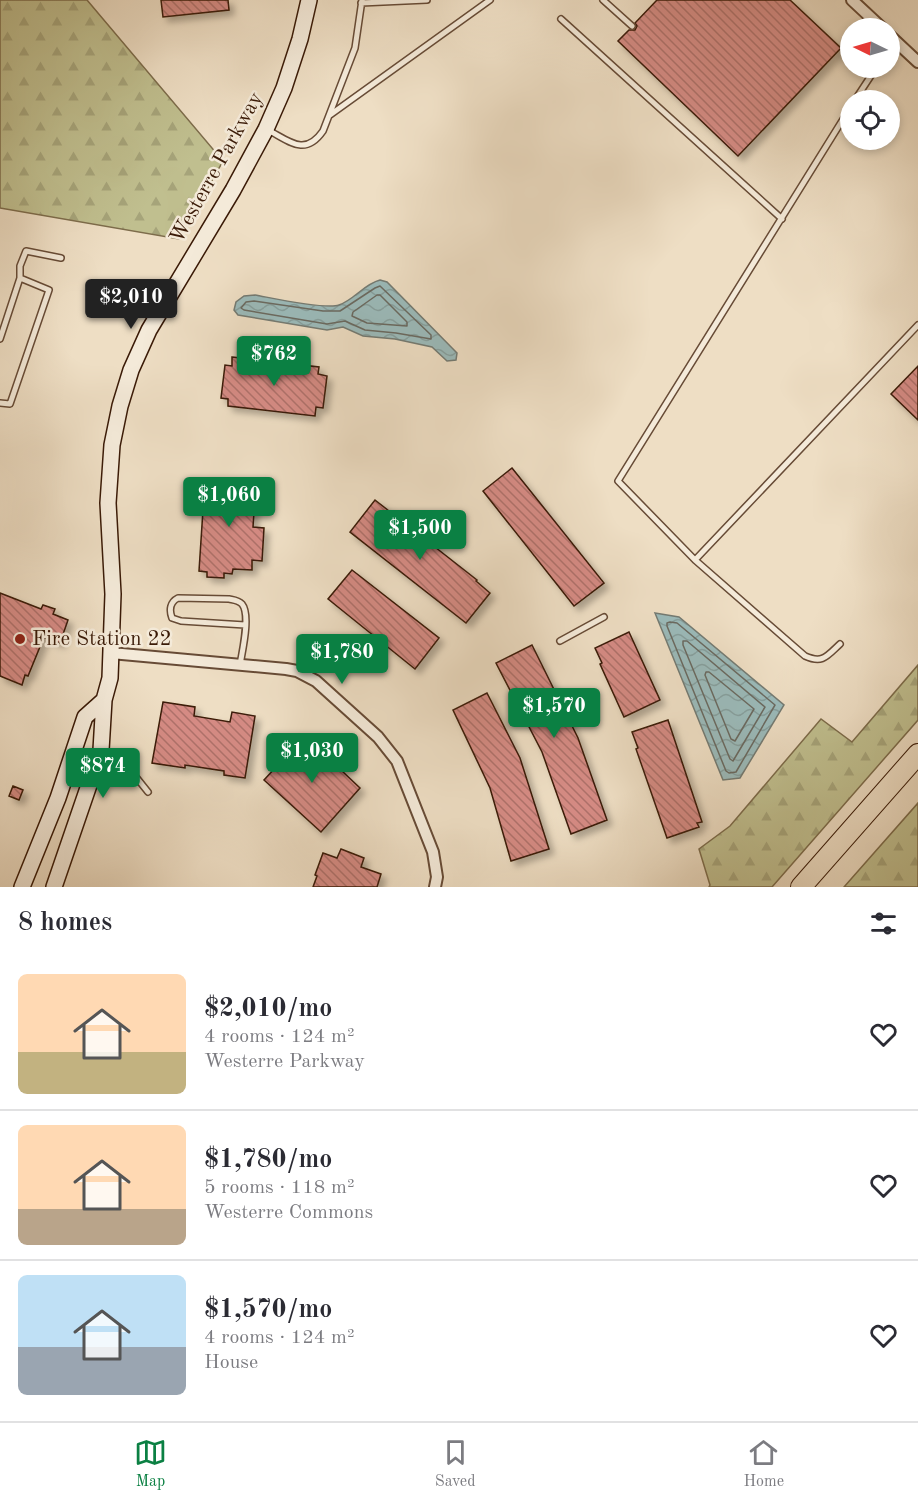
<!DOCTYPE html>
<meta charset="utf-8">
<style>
:root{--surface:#fff;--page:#f2f2f3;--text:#2b2b33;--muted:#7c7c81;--line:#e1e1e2;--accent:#0b8043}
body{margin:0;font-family:"Old Standard TT",serif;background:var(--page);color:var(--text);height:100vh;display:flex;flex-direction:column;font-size:22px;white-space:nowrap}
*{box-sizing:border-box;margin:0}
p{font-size:20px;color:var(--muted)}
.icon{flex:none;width:33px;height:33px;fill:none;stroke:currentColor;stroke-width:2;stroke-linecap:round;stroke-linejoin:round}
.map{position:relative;height:887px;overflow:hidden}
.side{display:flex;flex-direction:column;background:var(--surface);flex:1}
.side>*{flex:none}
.needle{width:39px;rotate:275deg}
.tools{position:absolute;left:840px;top:18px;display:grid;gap:12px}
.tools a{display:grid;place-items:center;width:60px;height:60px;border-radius:50%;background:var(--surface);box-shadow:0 3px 9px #0003;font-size:30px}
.price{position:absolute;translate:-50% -51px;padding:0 14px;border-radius:6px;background:var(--accent);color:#fff;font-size:20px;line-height:39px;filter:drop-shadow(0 2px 3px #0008)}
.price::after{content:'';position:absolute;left:50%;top:36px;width:18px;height:14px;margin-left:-9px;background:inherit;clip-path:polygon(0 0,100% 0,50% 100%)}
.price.selected{background:#222;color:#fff}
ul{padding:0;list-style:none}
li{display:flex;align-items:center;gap:18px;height:150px;padding:0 18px}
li+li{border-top:2px solid var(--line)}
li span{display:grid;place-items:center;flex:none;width:168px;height:120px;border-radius:9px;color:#555}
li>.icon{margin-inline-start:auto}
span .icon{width:72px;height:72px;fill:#fffc;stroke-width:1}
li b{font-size:26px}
h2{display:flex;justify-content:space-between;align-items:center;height:72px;padding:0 18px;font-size:26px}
.dock{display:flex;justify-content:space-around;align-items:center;height:84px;border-top:2px solid var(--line);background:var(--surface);font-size:16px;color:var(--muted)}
.dock a{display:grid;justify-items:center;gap:3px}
.dock .selected{color:var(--accent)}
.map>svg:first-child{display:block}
.forest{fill:url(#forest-firs);stroke:#7d6c4b;stroke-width:1.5}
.water{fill:url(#water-waves);stroke:#747b73;stroke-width:1.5}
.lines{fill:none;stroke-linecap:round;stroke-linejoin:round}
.shore{stroke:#6a6a61;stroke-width:1.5}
.building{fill:url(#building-back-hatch);stroke:#3a1a07;stroke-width:1.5;filter:url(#shadow)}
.lane-casing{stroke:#674b36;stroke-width:8}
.street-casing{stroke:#674b36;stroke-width:14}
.secondary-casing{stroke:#3a1a07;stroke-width:18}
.highway-casing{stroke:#3a1a07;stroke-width:22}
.lane{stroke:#f4ead9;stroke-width:5}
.street{stroke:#f4ead9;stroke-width:10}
.secondary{stroke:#f4ead9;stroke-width:15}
.highway{stroke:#eedec4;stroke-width:20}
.poi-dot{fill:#8f2418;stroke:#f4ead9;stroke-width:2}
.labels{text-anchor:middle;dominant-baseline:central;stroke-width:5;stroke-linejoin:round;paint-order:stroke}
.street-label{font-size:21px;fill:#3a1a07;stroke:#f4ead9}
.poi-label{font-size:21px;fill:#3a1a07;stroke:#f4ead9;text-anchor:start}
</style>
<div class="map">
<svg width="918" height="887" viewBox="0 0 918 887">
<defs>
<pattern id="forest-firs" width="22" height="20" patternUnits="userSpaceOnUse" patternTransform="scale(1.5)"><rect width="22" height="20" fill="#c0bf8f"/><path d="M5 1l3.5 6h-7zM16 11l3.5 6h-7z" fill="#a6a47a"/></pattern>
<pattern id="water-waves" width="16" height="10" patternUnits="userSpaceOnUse" patternTransform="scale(1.5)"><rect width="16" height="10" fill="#9bbbbb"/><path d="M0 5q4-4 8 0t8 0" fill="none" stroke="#86a09f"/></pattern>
<pattern id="building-back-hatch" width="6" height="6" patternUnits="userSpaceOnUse" patternTransform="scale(1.5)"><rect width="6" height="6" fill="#d58b84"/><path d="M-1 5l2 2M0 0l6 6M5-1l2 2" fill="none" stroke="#ae716a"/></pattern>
<filter id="shadow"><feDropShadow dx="5" dy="5" stdDeviation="3" flood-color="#0004"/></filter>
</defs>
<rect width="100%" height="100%" fill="#eedec4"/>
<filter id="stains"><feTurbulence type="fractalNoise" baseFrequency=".00333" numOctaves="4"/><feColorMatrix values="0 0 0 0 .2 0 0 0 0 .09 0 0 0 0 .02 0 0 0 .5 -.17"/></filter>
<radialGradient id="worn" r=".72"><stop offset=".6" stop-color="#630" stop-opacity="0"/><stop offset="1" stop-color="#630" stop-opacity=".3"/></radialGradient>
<path class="forest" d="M 0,0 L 87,0 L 223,161 L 179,239 L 0,208 Z
M 918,665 L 918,720 L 772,887 L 709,887 L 710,885 L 699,849 L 730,826 L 821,719 L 852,742 Z
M 918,803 L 918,887 L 844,887 Z"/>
<path class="water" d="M 380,280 L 387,282 L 457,353 L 456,360 L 447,361 L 432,347 L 395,339 L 363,336 L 343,327 L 327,330 L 238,315 L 234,310 L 236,302 L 244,296 L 255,295 C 272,298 326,310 339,305 C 354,300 364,284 380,280 Z
M 655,613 L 679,617 L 784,705 L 740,778 L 723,780 Z"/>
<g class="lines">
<path class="shore" d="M 380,286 L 431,335 L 431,339 L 396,333 L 365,330 L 345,321 L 327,324 L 244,310 L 241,308 L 246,302 L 254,301 L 323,311 L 340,311 L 375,288 Z
M 377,295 L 380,295 L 407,322 L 407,326 L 367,323 L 352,316 L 353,312 Z
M 670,622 L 677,623 L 775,705 L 736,772 L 729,773 L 726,771 L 667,626 L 667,623 Z
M 683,641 L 687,641 L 765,707 L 733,761 L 730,759 L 683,645 Z
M 706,672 L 709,672 L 754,709 L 735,741 L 731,739 L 705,675 Z"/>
</g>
<path class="building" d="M 161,0 L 228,0 L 229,10 L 163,17 Z
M 657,0 L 790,0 L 841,48 L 738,156 L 618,41 L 629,30 L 635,30 L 637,26 L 635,23 Z
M 232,357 L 319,367 L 318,374 L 327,376 L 323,408 L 316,407 L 315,416 L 228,406 L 228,399 L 221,398 L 225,365 L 232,366 Z
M 918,366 L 918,420 L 891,394 Z
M 512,468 L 604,583 L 574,606 L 483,491 Z
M 205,479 L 256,482 L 253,527 L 264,528 L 262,561 L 252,560 L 252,570 L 233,569 L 232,574 L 224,573 L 224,578 L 207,577 L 207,572 L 199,571 Z
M 375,500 L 477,580 L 476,581 L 490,593 L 466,623 L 350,532 Z
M 352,570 L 439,638 L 415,669 L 328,599 Z
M 0,593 L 41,609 L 43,605 L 55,609 L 53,614 L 68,620 L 60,643 L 44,637 L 28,676 L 25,675 L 22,685 L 0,676 Z
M 629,632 L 660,700 L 624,717 L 600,664 L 602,663 L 595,648 Z
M 532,645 L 578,738 L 607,820 L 571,834 L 542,752 L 496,663 Z
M 487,693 L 520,758 L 549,849 L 511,861 L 490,788 L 453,710 Z
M 163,702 L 195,707 L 194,716 L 230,722 L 232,712 L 255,716 L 245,778 L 224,775 L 224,771 L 185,765 L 185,768 L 152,763 Z
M 668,720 L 702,822 L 697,823 L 699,827 L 667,838 L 636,749 L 638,748 L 632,732 Z
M 305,736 L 360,788 L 321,832 L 264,780 Z
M 13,786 L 23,790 L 19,800 L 9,796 Z
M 341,849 L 364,858 L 361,867 L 381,874 L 377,887 L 313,887 L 317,876 L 315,875 L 323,853 L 337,858 Z"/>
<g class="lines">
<g class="lane-casing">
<path id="lane" d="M 603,0 L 632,26
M 361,3 L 427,0
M 561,19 L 782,219
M 855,100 L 876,68
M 330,115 L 490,0
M 268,130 C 289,141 305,157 323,131 L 355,48 L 362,0
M 0,339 L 20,278 L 20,266 L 26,251 L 61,258
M 0,403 L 10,404 L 49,290 L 20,278
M 695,560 L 918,325
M 560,641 L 604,617
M 840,644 C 827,656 823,664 805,656 L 695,560 L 618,481 L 850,108
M 240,665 C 242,652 251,615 242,604 C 238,600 234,600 229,599 L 178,598 C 170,602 169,610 172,618 L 181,621 L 245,625
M 103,751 L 136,777 L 148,792"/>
</g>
<g class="street-casing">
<path id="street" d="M 852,0 L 882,28
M 890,36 L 918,62
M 111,653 L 286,669 L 297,671 L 316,681 L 378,737 L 397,761 L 433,852 L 437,877 L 435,887"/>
</g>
<g class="secondary-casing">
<path id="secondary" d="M 22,887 L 58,798 L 85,717 L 104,700
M 54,887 L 101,750 L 104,700 L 110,678 L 113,594 L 108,503 L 112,445 L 120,406 L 131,370 L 149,330 L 233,190 L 266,129 L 284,88 L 300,39 L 309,0"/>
</g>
<g class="highway-casing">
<path id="highway" d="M 801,887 L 918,754"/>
</g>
<use href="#lane" class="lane"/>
<use href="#street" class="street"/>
<use href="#secondary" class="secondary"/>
<use href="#highway" class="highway"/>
</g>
<circle class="poi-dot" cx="20" cy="639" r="6"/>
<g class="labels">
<g class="street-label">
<text transform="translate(217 168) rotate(-61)">Westerre Parkway</text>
</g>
<g class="poi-label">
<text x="32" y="639">Fire Station 22</text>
</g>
</g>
<rect width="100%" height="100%" filter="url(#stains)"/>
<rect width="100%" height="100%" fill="url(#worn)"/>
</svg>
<div class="tools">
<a><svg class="needle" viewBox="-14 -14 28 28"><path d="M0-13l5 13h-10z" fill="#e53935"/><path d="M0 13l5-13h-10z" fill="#7c7c81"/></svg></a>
<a><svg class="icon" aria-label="locate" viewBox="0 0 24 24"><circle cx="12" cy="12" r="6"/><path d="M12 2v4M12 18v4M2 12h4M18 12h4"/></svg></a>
</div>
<b class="price selected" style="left:131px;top:330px">$2,010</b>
<b class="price" style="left:274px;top:387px">$762</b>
<b class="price" style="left:229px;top:528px">$1,060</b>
<b class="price" style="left:420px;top:561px">$1,500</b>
<b class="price" style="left:342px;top:685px">$1,780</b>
<b class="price" style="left:554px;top:739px">$1,570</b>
<b class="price" style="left:312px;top:784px">$1,030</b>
<b class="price" style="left:103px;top:799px">$874</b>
</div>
<section class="side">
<h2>8 homes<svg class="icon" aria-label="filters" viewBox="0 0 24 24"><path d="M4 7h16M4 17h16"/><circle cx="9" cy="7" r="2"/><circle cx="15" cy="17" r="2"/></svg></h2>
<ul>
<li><span style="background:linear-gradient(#ffd9b3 65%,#c2b280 0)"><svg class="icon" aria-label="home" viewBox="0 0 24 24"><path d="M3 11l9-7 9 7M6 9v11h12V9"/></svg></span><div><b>$2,010/mo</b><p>4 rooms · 124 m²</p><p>Westerre Parkway</p></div><svg class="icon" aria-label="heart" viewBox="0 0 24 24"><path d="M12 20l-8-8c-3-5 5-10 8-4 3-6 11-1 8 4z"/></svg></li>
<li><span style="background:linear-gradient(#ffd9b3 70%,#b9a48a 0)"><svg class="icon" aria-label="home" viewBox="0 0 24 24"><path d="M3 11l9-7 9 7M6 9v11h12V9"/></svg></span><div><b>$1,780/mo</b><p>5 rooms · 118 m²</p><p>Westerre Commons</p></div><svg class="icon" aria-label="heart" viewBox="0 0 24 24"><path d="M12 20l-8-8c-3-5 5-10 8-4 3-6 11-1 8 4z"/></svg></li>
<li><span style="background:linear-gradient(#bfe0f5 60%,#9aa5b1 0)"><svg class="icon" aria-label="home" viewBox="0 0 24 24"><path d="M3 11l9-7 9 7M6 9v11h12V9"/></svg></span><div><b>$1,570/mo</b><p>4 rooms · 124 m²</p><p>House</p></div><svg class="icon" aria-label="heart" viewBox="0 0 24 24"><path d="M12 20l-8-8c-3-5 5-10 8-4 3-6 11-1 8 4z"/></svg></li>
</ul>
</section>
<nav class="dock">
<a class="selected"><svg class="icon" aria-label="map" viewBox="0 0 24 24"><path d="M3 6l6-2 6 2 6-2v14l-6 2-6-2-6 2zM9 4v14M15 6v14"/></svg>Map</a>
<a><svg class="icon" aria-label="saved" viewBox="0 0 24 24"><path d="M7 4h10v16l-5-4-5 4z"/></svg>Saved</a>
<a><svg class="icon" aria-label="home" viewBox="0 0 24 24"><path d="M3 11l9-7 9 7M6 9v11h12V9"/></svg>Home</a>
</nav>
